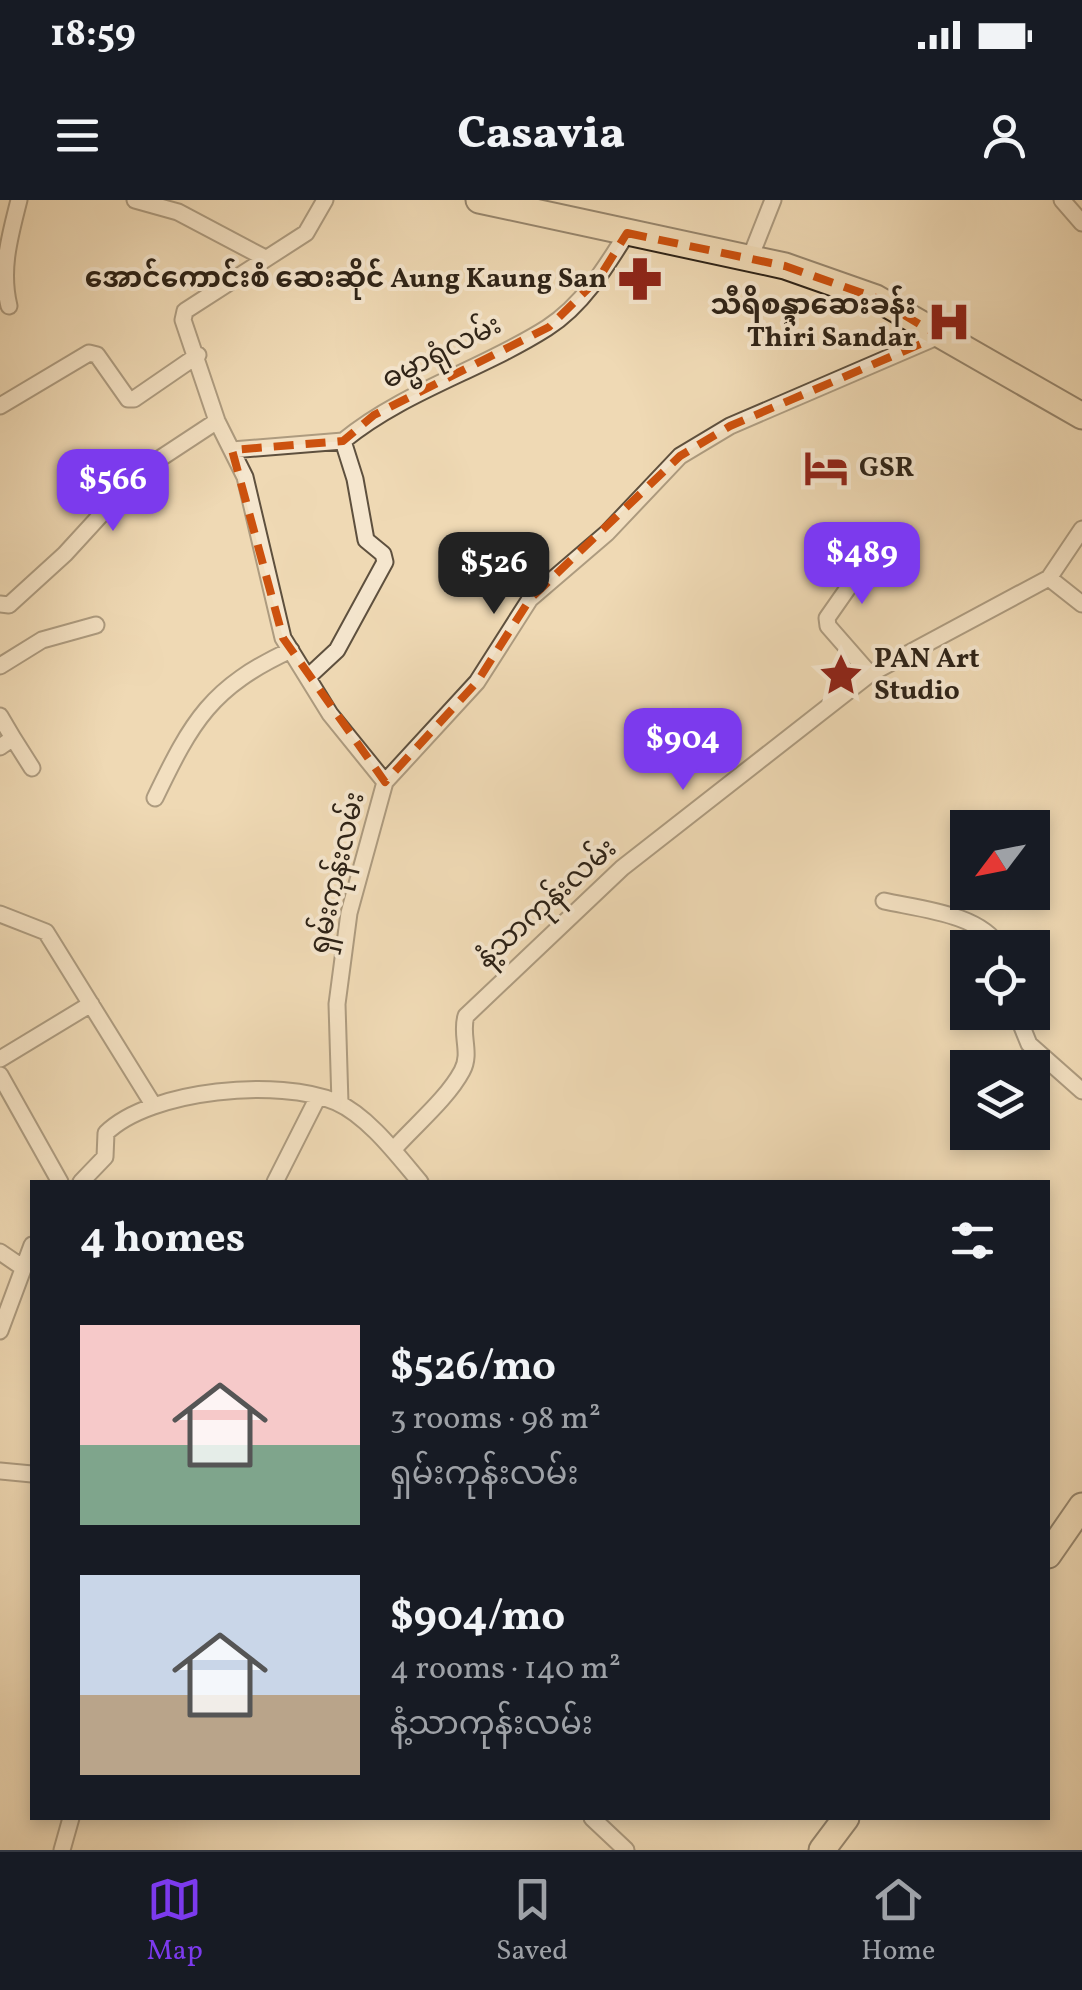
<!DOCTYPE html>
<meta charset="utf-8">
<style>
:root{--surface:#171b24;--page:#242831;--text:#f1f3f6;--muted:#9ea1a6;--line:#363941;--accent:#7c3aed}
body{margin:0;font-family:Vollkorn,"Noto Sans Myanmar",serif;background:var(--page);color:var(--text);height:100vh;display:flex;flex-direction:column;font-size:38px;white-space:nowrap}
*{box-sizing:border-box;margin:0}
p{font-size:32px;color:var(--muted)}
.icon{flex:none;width:55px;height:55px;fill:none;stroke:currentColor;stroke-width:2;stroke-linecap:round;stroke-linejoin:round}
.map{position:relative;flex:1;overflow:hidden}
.sheet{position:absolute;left:30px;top:980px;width:1020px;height:640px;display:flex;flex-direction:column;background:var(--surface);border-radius:0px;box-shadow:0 5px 15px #0003}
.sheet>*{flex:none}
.needle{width:65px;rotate:238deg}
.fabs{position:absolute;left:950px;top:610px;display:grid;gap:20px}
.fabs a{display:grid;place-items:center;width:100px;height:100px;border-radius:0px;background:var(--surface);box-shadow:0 5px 15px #0003;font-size:50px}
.price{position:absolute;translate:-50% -85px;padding:0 22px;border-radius:20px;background:var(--accent);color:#fff;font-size:32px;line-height:65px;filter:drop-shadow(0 2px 5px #0008)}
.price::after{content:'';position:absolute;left:50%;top:60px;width:30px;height:22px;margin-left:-15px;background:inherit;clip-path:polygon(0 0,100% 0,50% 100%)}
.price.active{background:#222;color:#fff}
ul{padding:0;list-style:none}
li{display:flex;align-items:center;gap:30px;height:250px;padding:0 50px}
li span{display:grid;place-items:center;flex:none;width:280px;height:200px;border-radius:0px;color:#555}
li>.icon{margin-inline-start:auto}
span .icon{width:120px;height:120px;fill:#fffc;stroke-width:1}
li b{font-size:42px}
h2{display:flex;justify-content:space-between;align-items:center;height:120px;padding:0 50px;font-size:42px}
.status{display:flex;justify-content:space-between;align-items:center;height:70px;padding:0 50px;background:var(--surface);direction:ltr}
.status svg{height:28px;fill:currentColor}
header{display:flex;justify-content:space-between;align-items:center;height:130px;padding:0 50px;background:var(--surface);font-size:45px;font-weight:800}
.menu{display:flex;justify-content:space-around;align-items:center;height:140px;border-top:2px solid var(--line);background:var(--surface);font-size:28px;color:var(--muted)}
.menu a{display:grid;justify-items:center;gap:5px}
.menu .active{color:var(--accent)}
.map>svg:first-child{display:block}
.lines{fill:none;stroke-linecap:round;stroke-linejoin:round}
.minor-casing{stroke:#5e503e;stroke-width:19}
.primary-casing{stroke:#2e2317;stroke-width:29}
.minor{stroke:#f5e6ce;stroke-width:15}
.primary{stroke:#efd9b4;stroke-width:25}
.marked{fill:none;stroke:#cc510e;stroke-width:8;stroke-dasharray:20 12;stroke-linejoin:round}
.labels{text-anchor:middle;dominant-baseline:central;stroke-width:8;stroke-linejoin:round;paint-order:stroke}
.poi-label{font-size:28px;font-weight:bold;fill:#2e2317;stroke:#f5e6ce;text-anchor:end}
.street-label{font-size:28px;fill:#2e2317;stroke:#f5e6ce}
</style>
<div class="status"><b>18:59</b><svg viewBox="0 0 49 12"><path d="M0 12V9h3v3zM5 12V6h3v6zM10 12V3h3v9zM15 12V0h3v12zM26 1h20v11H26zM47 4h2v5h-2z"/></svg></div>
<header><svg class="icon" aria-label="menu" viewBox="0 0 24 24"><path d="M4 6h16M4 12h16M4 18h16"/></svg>Casavia<svg class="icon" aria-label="person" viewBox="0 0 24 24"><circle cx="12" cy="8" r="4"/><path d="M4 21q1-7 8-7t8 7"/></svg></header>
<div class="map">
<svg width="1082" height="1650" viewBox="0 0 1082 1650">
<rect width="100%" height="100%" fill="#efd9b4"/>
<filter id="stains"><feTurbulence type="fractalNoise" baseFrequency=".002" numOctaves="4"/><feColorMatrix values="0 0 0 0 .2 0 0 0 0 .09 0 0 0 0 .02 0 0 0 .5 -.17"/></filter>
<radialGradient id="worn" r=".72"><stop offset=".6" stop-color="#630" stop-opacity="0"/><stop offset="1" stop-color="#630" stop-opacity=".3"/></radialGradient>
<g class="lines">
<g class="minor-casing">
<path id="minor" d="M 135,0 L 178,12 L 263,57
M 325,0 L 306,33 L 185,111 L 183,120 L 217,221 L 245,277 L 283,438 L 330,514 L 385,582
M 1062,0 L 1082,23
M 750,58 L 773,0
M 9,106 C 0,69 10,36 19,0
M 0,206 L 89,153 L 97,155 L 128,199 L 134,199 L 198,155
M 232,250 L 343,241
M 1049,378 L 1082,404
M 0,404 L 9,405 L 65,354 L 141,271 L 217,221
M 0,466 L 42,440 L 96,425
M 870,474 L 828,426 L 827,418 L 862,368 L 890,340
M 308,477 L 337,450 L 385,362 L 383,354 L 366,340 L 355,279 L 343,241 C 404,191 481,170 547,128 C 582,106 606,67 627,33
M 0,516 L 13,538 L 0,547
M 13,538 L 32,568
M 155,598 C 192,521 211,487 291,450
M 884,701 C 920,709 981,714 1000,748
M 0,714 L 46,732 L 154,906
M 1016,812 L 1029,844 L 1082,891
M 0,859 L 91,804
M 0,875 L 60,982
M 340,903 L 337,804 L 349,713 L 385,582 L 477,482 L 530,399 L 607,333 L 680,256 L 730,226 L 939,136
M 393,950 C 414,926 447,899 462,871 C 472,853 460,835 466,816 L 622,668 L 870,474 L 1049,378 L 1082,329
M 81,982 L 105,957 L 106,933 C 151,889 280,878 336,902 C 368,916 398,956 420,982
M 275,982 L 318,897
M 0,1052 L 22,1067
M 0,1131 L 32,1045
M 0,1271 L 32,1274
M 592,1618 L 626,1650
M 62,1650 L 71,1618"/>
</g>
<g class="primary-casing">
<path id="primary" d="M 479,0 L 785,66 L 876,98 L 1082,216
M 1048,1355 L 1082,1306
M 822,1650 L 846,1618"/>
</g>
<use href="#minor" class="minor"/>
<use href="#primary" class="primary"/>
</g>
<path d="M0 0H1082V1650H0ZM 627,33 L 785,66 L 876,98 L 939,136 L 730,226 L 680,256 L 530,399 L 477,482 L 385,582 L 283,438 L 232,250 L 343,241 L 374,215 L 549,127 L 599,78 Z" fill="#efd9b4" fill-opacity=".55" fill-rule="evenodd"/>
<path class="marked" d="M 627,33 L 785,66 L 876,98 L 939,136 L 730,226 L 680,256 L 530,399 L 477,482 L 385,582 L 283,438 L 232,250 L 343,241 L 374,215 L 549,127 L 599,78 Z"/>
<defs>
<g id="pharmacy-bare" transform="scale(3.45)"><path d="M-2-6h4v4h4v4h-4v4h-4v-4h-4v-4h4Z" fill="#8f2418" stroke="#f5e6ce" stroke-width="2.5" paint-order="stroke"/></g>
<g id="hospital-bare" transform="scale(3.45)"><path d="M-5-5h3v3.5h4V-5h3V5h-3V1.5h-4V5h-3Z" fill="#8f2418" stroke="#f5e6ce" stroke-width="2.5" paint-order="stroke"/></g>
<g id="hotel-bare" transform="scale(3.45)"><path d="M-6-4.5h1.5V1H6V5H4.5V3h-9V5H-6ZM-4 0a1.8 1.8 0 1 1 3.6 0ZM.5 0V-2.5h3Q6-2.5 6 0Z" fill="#8f2418" stroke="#f5e6ce" stroke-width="2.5" paint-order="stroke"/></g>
<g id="sight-bare" transform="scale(3.45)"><path d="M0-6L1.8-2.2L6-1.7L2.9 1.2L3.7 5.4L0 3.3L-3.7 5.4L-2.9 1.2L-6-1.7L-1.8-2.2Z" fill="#8f2418" stroke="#f5e6ce" stroke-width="2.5" paint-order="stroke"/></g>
</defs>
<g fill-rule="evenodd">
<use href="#pharmacy-bare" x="640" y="79"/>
<use href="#hospital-bare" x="949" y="122"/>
<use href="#hotel-bare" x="826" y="268"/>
<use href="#sight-bare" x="841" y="475"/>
</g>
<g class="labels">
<g class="poi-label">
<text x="607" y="79">အောင်ကောင်းစံ ဆေးဆိုင် Aung Kaung San</text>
<text x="916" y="106">သီရိစန္ဒာဆေးခန်း<tspan x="916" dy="32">Thiri Sandar</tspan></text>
<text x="859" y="268" text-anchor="start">GSR</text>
<text x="874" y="459" text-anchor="start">PAN Art<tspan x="874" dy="32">Studio</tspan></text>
</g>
<g class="street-label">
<text transform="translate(442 153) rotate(-27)">ဓမ္မာရုံလမ်း</text>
<text transform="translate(338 673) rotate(-77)">ရှမ်းကုန်းလမ်း</text>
<text transform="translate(547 704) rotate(-42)">နံ့သာကုန်းလမ်း</text>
</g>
</g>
<rect width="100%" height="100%" filter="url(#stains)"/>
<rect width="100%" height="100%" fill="url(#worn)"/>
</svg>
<div class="fabs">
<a><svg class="needle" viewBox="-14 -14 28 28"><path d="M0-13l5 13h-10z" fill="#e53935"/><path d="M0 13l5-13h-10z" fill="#9ea1a6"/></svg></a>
<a><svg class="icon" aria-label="locate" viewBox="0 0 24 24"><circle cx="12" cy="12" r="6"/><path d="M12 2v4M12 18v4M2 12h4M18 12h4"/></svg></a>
<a><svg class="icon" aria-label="layers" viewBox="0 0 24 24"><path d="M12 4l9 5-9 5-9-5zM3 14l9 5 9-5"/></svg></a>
</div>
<b class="price" style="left:113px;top:334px">$566</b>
<b class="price" style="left:862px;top:407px">$489</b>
<b class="price active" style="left:494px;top:417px">$526</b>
<b class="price" style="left:683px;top:593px">$904</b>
<section class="sheet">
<h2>4 homes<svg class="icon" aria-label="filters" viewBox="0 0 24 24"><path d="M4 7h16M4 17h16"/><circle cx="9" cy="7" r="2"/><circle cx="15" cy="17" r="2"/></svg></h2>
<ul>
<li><span style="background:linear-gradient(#f6c9c9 60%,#7fa58c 0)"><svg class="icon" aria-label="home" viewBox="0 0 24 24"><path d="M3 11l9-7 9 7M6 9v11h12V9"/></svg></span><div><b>$526/mo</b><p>3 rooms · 98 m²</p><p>ရှမ်းကုန်းလမ်း</p></div></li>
<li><span style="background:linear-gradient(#c9d6e8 60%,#b9a48a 0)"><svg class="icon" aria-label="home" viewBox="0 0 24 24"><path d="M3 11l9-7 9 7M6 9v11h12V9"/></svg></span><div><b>$904/mo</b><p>4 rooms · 140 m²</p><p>နံ့သာကုန်းလမ်း</p></div></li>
</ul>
</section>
</div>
<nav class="menu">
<a class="active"><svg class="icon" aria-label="map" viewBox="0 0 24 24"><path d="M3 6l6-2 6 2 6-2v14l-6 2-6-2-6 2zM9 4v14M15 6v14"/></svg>Map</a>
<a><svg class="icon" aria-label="saved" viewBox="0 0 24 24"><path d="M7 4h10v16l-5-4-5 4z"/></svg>Saved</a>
<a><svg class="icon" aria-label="home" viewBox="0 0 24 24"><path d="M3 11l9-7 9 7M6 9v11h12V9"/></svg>Home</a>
</nav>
